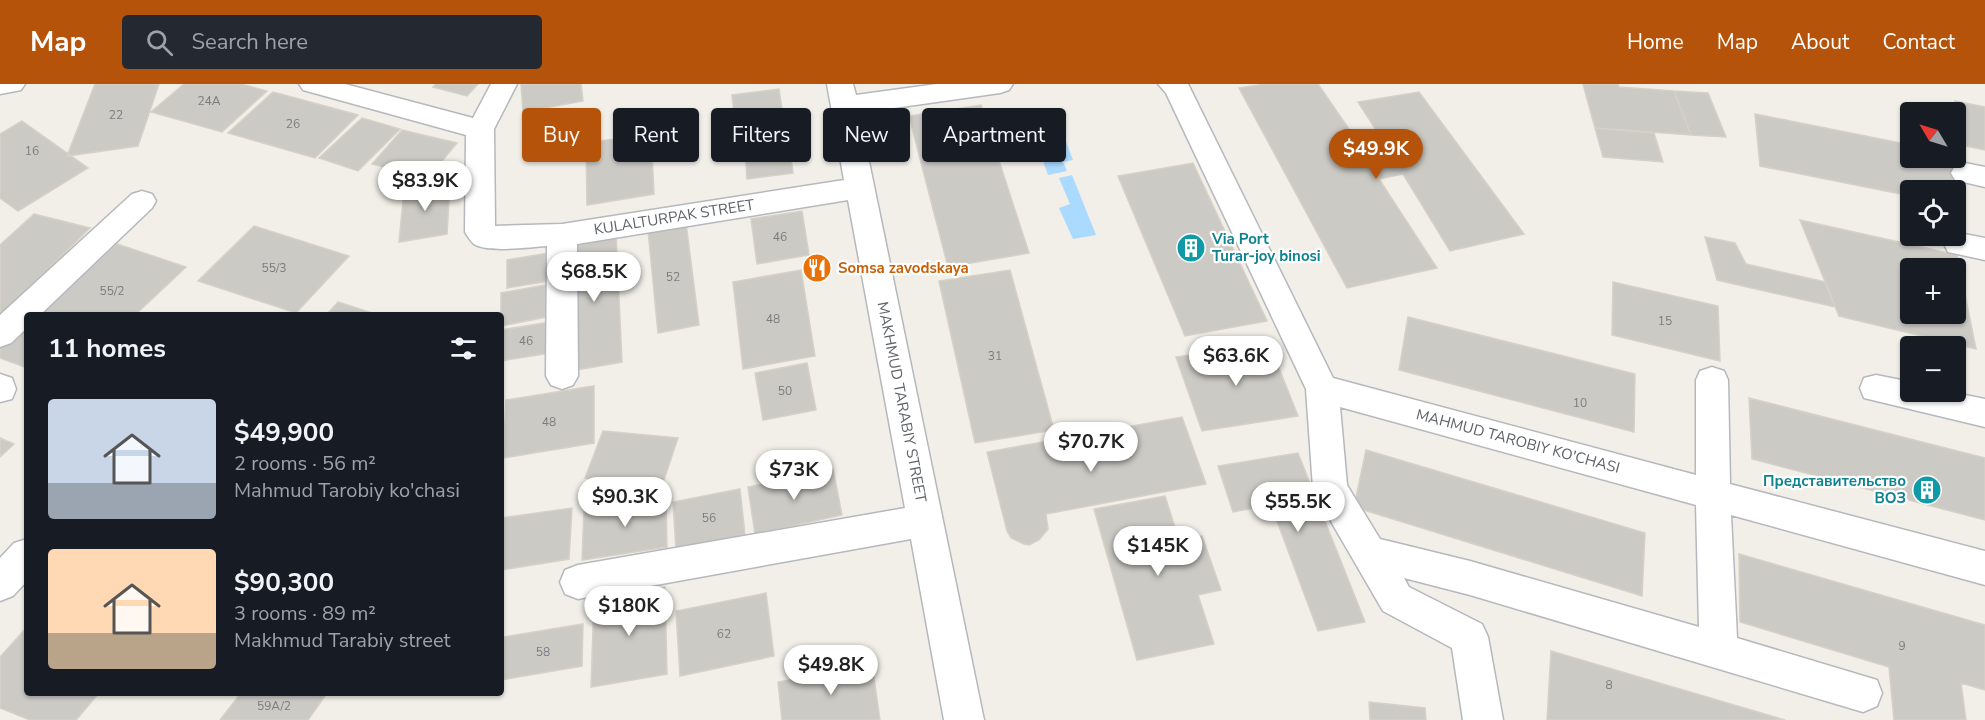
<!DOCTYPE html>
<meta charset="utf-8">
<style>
:root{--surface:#171b24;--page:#242831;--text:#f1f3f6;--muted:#9ea1a6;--accent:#b45309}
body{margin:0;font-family:"Nunito Sans",sans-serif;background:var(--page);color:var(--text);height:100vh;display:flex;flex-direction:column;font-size:22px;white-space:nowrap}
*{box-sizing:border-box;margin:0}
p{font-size:20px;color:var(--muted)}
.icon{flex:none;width:33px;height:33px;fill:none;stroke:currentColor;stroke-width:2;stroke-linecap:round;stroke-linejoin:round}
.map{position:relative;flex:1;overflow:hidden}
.panel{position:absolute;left:24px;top:228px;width:480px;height:384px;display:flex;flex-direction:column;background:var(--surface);border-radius:6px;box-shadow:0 2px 4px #0004}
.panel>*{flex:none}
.banner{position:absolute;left:522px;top:24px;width:570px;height:54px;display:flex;gap:12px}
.needle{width:39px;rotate:308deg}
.tools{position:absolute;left:1900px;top:18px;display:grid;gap:12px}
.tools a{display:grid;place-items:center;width:66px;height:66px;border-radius:6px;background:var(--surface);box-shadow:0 2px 4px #0004;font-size:30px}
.price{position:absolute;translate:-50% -51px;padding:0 14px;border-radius:21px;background:#fff;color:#222;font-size:20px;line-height:39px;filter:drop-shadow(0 2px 3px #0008)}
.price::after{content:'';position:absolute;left:50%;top:36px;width:18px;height:14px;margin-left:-9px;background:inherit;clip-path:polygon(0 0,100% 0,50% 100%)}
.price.selected{background:var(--accent);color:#fff}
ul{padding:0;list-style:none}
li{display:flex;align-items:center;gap:18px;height:150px;padding:0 24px}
li span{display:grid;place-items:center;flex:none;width:168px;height:120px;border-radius:6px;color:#555}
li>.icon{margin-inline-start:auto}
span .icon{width:72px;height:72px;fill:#fffc;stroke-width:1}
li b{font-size:26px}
h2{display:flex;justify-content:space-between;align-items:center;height:72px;padding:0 24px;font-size:26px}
.tag{padding:0 21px;border-radius:6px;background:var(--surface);box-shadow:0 2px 4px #0004;font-size:21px;line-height:54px}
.tag.selected{background:var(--accent);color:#fff}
header{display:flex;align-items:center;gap:36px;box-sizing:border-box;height:84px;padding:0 30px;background:var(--accent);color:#fff}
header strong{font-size:28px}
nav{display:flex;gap:33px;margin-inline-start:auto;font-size:21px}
.search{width:420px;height:54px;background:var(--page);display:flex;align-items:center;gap:15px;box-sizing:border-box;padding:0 21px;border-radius:6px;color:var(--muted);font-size:22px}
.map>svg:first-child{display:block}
.water{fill:#aadaff}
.building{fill:#cccac5;stroke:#d6d1c6;stroke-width:1.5;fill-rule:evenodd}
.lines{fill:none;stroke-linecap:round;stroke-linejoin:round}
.minor-casing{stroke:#b5b8bc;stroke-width:3}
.minor{fill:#fff;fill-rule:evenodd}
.labels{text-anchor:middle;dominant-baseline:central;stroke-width:4.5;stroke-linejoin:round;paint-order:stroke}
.number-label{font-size:12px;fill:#7a7d7f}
.street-label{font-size:15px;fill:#5f6368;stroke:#fff}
.culture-label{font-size:15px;font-weight:bold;fill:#0d838f;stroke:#fff;text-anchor:start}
.food-label{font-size:15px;font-weight:bold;fill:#c56008;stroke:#fff;text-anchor:start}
</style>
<header>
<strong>Map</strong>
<div class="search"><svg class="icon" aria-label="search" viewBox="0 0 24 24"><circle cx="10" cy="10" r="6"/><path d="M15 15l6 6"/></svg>Search here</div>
<nav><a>Home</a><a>Map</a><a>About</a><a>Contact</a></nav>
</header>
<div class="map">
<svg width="1985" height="636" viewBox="0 0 1985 636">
<rect width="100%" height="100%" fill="#f1efe8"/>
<path class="water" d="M 1045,26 L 1049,35 L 1057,34 L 1073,76 L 1063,78 L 1067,87 L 1048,91 L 1035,55 L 1044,53 L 1035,28 Z
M 1072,91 L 1096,151 L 1073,155 L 1059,124 L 1070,120 L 1059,94 Z"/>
<path class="building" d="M 95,0 L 159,0 L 138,62 L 67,72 Z
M 184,0 L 241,0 L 267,7 L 222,48 L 151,28 Z
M 436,0 L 478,0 L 467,12 L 433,3 Z
M 521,0 L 581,0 L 583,17 L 523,28 Z
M 1265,0 L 1318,0 L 1360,61 L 1385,60 L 1358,18 L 1419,8 L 1524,150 L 1450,167 L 1403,90 L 1379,95 L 1437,184 L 1347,204 L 1239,4 Z
M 1583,0 L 1618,0 L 1619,3 L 1674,7 L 1691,51 L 1595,44 Z
M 779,5 L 783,32 L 735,39 L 732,11 Z
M 1674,7 L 1708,9 L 1726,53 L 1691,51 Z
M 273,8 L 358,31 L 315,74 L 228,49 Z
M 1955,17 L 1985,23 L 1985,66 L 1966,62 Z
M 981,21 L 1029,169 L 948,183 L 909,32 Z
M 1755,30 L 1911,61 L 1911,74 L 1952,74 L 1964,123 L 1956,121 L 1956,106 L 1911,106 L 1911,112 L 1760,82 Z
M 579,33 L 578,62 L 530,67 L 532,39 Z
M 362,34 L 400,45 L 358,87 L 319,74 Z
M 22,37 L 88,84 L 18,127 L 0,114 L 0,50 Z
M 1595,44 L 1654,49 L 1663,78 L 1603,73 Z
M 402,46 L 457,59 L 428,94 L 372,80 Z
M 651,50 L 654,110 L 587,121 L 586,59 Z
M 789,60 L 793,89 L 747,95 L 745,66 Z
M 1193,79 L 1267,237 L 1185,252 L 1118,92 Z
M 450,99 L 447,150 L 399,158 L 404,106 Z
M 802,127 L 809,171 L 757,180 L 751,135 Z
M 34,130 L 90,144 L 0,232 L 0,161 Z
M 1800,136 L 1957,171 L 1976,265 L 1839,232 ZM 1911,184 L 1956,184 L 1956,230 L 1911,230 Z
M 686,139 L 699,241 L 658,249 L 648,146 Z
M 254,142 L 349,172 L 296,229 L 198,197 Z
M 616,149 L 622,278 L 570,287 L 569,157 Z
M 1705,153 L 1735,159 L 1746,180 L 1825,198 L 1835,223 L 1717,196 Z
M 117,160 L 186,183 L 135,231 L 38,231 Z
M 555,168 L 555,196 L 507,204 L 507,176 Z
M 801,186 L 815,272 L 743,285 L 733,198 Z
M 1010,186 L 1054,346 L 975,359 L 939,197 Z
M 1613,198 L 1718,222 L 1720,277 L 1612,251 Z
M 556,199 L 557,231 L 501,242 L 501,209 Z
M 338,218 L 378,231 L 326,231 Z
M 1408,233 L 1635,290 L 1634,348 L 1399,286 Z
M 551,238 L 550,269 L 501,277 L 501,246 Z
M 27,240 L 27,284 L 0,274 L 0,265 Z
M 1269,259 L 1298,332 L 1202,347 L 1176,273 Z
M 807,279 L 816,326 L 763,336 L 755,289 Z
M 594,302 L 594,359 L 503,374 L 506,316 Z
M 1749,314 L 1985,374 L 1985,436 L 1752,375 Z
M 1182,333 L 1206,400 L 1046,430 L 1048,445 L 1039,456 L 1029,461 L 1024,460 L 1011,454 L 1007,447 L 987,368 Z
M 603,347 L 678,354 L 662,402 L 585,394 Z
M 0,354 L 14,360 L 0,373 Z
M 1366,366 L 1645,449 L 1642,512 L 1354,423 Z
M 1298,369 L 1365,538 L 1318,547 L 1271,421 L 1233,428 L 1218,382 Z
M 833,385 L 842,431 L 755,450 L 748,403 Z
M 740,405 L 745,451 L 676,465 L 673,418 Z
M 1165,412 L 1179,456 L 1202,452 L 1221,506 L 1198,511 L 1214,560 L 1137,576 L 1094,425 Z
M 666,413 L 667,463 L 582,476 L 584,425 Z
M 572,424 L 569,475 L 501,486 L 501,434 Z
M 1739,470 L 1985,541 L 1985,606 L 1961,599 L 1966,636 L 1894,636 L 1889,583 L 1740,538 Z
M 665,503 L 667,590 L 591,603 L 594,515 Z
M 766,509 L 774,572 L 680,592 L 676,527 Z
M 583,540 L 582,582 L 501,596 L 504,553 Z
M 27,543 L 27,609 L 99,609 L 76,636 L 30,636 L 0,624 L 0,573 Z
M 1551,567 L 1785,636 L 1547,636 Z
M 872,580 L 880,636 L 782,636 L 778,598 Z
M 241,609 L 327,609 L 308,636 L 220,636 Z
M 1369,618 L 1425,624 L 1426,636 L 1370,636 Z"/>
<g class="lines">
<g class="minor-casing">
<path id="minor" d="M 0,0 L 25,0 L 21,6 L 0,10 Z
M 299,0 L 345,0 L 473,34 L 491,0 L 517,0 L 494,45 L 495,142 L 562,140 L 844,96 L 827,0 L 853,0 L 856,11 L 937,0 L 1013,0 L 1009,6 L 1000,9 L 859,29 L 984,636 L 944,636 L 911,455 L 578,515 L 565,510 L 560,498 L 565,486 L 578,481 L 905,424 L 848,116 L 577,160 L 578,292 L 573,301 L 562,305 L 551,301 L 546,292 L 547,162 C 530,163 487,169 474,160 C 470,157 468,152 465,148 L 466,51 L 303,6 Z
M 1158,0 L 1188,0 L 1190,4 L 1333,294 L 1696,391 L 1696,296 L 1700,287 L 1712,283 L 1724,287 L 1728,296 L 1730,400 L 1985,467 L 1985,501 L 1731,431 L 1737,554 L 1877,596 L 1882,609 L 1877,622 L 1863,628 L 1470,511 L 1404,494 L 1409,503 L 1482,540 L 1488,553 L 1503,636 L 1463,636 L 1452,564 L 1383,527 L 1318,415 L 1313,404 L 1306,305 L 1166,9 ZM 1340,323 L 1696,421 L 1699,543 L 1470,477 L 1380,455 L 1347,401 Z
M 1965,79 L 1985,83 L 1985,103 L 1955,96 L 1951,89 L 1955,82 Z
M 142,107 L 152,110 L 156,117 L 152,124 L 40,231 L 27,231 L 27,244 L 11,259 L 0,263 L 0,231 L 132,110 Z
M 1959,149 L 1985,154 L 1985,176 L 1948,168 L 1944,160 L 1948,152 Z
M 0,290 L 12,294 L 16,305 L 12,315 L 0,318 Z
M 1876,291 L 1911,298 L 1911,308 L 1951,308 L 1985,315 L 1985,343 L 1864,314 L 1860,304 L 1864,294 Z
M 27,455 L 27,497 L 13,512 L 0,517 L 0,474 L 14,459 Z"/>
</g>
<use href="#minor" class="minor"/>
</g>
<defs>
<g id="building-disc" transform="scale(1.5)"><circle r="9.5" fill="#0f9aa8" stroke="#fff"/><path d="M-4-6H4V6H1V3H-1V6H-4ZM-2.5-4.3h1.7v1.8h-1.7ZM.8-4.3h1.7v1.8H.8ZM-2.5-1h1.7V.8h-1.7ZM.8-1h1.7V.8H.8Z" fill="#fff"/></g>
<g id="restaurant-disc" transform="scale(1.5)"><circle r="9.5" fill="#e8710a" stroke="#fff"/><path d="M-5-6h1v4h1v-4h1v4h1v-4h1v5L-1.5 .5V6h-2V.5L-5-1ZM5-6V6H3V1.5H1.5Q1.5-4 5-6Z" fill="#fff"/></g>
</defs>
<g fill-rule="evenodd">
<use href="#building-disc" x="1191" y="164"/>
<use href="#restaurant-disc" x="817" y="184"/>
<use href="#building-disc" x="1927" y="406"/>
</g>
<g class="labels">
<g class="number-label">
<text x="209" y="17">24A</text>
<text x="116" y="31">22</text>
<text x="293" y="40">26</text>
<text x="32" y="67">16</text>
<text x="780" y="153">46</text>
<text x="274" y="184">55/3</text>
<text x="673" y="193">52</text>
<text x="112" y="207">55/2</text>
<text x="773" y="235">48</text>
<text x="1665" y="237">15</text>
<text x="526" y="257">46</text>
<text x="995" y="272">31</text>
<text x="785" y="307">50</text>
<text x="1580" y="319">10</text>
<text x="549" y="338">48</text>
<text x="709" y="434">56</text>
<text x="724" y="550">62</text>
<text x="1902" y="562">9</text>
<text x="543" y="568">58</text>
<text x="1609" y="601">8</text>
<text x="274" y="622">59A/2</text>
</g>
<g class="street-label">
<text transform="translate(674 133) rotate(-9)">KULALTURPAK STREET</text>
<text transform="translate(902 318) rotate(79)">MAKHMUD TARABIY STREET</text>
<text transform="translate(1518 357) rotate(15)">MAHMUD TAROBIY KO'CHASI</text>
</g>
<g class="culture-label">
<text x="1212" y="155">Via Port<tspan x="1212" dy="17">Turar-joy binosi</tspan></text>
<text x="1906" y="397" text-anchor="end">Представительство<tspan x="1906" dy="17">ВОЗ</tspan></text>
</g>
<g class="food-label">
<text x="838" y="184">Somsa zavodskaya</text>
</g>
</g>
</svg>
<div class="tools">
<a><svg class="needle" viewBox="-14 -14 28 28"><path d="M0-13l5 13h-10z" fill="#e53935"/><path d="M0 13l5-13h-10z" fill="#9ea1a6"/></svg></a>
<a><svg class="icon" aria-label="locate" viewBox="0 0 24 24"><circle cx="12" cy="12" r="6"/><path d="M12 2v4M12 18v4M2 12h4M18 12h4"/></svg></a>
<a>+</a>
<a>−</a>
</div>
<b class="price selected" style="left:1376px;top:96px">$49.9K</b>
<b class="price" style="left:425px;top:128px">$83.9K</b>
<b class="price" style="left:594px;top:219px">$68.5K</b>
<b class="price" style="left:1236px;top:303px">$63.6K</b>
<b class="price" style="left:1091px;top:389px">$70.7K</b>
<b class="price" style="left:794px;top:417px">$73K</b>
<b class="price" style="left:625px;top:444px">$90.3K</b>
<b class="price" style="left:1298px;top:449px">$55.5K</b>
<b class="price" style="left:1158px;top:493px">$145K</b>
<b class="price" style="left:629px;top:553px">$180K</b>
<b class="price" style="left:831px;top:612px">$49.8K</b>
<div class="banner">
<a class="tag selected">Buy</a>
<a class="tag">Rent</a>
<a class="tag">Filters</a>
<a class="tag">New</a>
<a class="tag">Apartment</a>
</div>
<section class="panel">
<h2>11 homes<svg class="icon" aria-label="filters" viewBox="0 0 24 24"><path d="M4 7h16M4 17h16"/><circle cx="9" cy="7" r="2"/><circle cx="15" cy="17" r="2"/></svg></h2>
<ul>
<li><span style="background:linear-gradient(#c9d6e8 70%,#9aa5b1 0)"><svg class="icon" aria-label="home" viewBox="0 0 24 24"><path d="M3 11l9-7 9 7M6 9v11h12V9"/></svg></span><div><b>$49,900</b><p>2 rooms · 56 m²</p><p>Mahmud Tarobiy ko'chasi</p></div></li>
<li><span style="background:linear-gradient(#ffd9b3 70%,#b9a48a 0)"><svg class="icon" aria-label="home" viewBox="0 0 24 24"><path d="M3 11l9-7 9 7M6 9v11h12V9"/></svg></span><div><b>$90,300</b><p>3 rooms · 89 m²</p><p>Makhmud Tarabiy street</p></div></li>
</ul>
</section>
</div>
